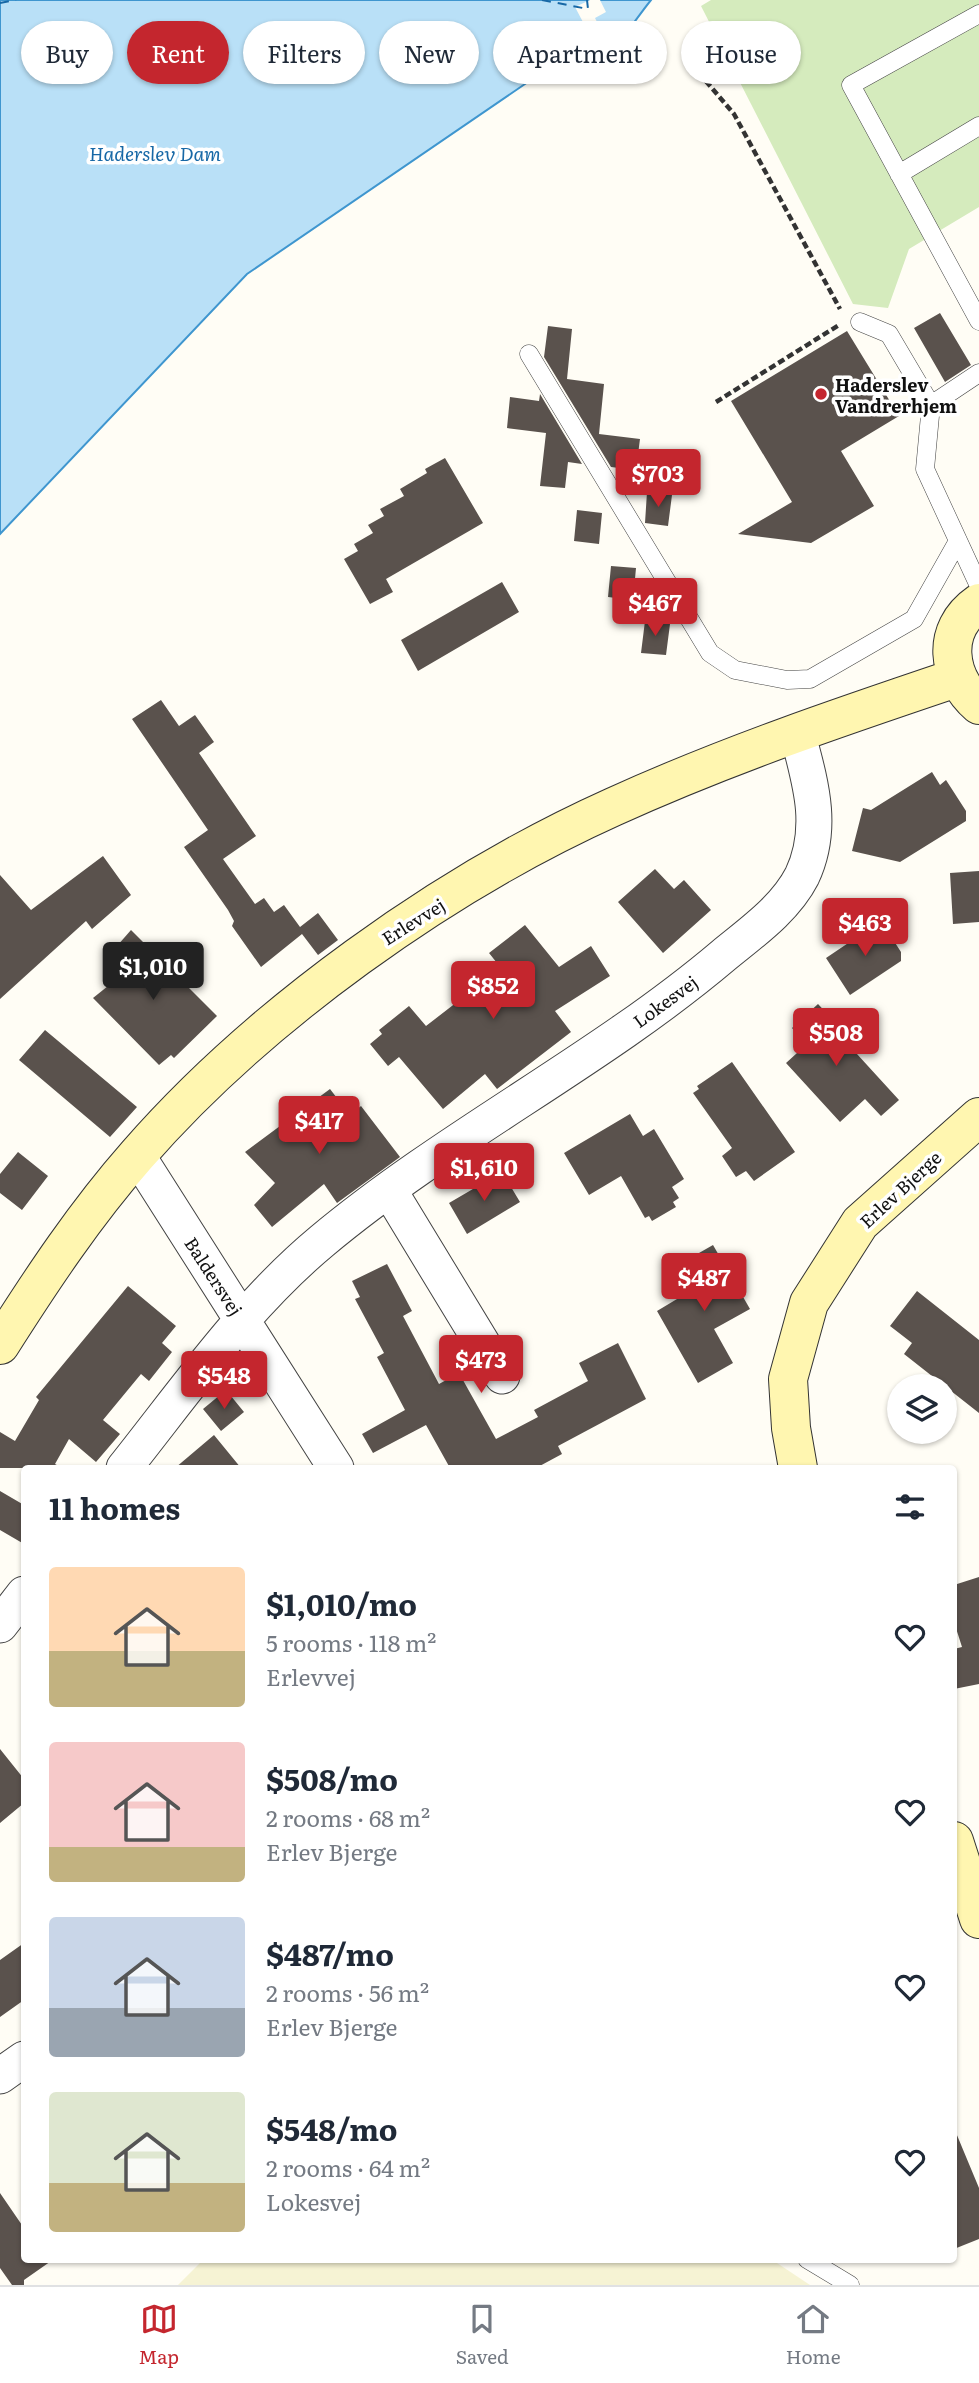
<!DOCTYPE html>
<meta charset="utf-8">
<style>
:root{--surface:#fff;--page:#f2f2f3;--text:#1f2937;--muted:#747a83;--line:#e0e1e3;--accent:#c4262e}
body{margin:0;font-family:Literata,serif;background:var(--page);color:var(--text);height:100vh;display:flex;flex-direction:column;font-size:26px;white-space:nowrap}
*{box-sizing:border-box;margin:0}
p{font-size:23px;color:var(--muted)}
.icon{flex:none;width:38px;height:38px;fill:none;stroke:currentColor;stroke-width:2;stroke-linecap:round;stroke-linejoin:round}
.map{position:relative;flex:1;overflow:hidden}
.details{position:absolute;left:21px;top:1465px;width:936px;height:798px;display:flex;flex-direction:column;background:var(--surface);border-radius:7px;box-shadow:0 2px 5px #0004}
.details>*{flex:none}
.top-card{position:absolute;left:21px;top:21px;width:938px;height:63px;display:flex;gap:14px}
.controls{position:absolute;left:887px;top:1374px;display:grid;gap:14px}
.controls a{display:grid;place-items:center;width:70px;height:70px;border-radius:50%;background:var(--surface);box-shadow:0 2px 5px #0004;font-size:35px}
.price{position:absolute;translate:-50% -60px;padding:0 16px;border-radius:7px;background:var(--accent);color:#fff;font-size:23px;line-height:46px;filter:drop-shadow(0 2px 4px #0008)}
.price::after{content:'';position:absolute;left:50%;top:42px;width:21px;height:16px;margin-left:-10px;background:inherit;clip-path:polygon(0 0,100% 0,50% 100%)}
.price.current{background:#222;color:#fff}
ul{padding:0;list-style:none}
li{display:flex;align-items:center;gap:21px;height:175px;padding:0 28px}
li span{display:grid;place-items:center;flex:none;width:196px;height:140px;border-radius:7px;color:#555}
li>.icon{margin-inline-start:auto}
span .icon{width:84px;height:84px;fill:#fffc;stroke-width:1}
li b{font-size:30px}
h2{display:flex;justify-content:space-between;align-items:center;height:84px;padding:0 28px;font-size:30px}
.tag{padding:0 24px;border-radius:32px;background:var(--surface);box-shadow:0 2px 5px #0004;font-size:24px;line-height:63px}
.tag.current{background:var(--accent);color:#fff}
.dock{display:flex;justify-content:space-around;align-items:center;height:98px;border-top:2px solid var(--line);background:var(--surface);font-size:19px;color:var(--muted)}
.dock a{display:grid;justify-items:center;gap:4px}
.dock .current{color:var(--accent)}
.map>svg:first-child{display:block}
.farmland{fill:#f6f3d4}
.green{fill:#d5ebbd}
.water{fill:#b9e0f7;stroke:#3f96cf;stroke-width:2}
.pier{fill:#fffdf5}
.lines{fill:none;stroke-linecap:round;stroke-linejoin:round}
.ferry{stroke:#1768a6;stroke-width:2;stroke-dasharray:9 7;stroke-linecap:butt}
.building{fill:#5a524d}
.lane-casing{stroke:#444;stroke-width:19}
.street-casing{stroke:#444;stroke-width:37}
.secondary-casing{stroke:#333;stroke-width:40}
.path{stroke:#333;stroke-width:4.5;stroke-dasharray:7 3.5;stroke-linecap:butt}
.lane{stroke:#fff;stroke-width:18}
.street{stroke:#fff;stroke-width:35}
.secondary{stroke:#fff6b0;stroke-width:38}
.poi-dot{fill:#c4262e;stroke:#fff;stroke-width:2.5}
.labels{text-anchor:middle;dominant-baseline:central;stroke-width:7;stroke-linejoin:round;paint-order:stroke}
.poi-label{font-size:18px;font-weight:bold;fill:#111;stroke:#fff;text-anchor:start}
.street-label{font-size:18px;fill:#111;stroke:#fff}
.water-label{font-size:19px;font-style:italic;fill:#1768a6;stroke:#fff}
</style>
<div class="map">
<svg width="979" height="2285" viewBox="0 0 979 2285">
<rect width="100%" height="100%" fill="#fffdf5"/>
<path class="farmland" d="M 204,2259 L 771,2259 L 810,2285 L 178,2285 Z"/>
<path class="green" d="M 711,0 L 979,0 L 979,207 L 909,249 L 888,308 L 853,304 L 701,6 Z"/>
<path class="water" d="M 0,0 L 651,0 C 622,36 618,58 566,56 L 247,274 L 0,534 Z"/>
<path class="pier" d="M 590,0 L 600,0 L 606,12 L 595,18 L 610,48 L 602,51 L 588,23 L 584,24 L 575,7 Z"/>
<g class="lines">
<path class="ferry" d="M 542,0 L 588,9 L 587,0
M 0,3 L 16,0"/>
</g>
<path class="building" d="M 940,313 L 971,365 L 945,382 L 914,328 Z
M 548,326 L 572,329 L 567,379 L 604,384 L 599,434 L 640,439 L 636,470 L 611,467 L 544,357 Z
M 847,331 L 899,416 L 841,451 L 874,506 L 811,543 L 738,534 L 792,502 L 731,401 Z
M 540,394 L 582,464 L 568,462 L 565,488 L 540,486 L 546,433 L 507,428 L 510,397 L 539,401 Z
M 445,458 L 483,523 L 386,579 L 393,592 L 370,604 L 344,559 L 358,551 L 354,544 L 373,533 L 368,525 L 384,516 L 380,509 L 404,496 L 400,489 L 427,473 L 425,469 Z
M 647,492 L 672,495 L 668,526 L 645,523 Z
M 577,510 L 602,513 L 599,544 L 574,541 Z
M 611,566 L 636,568 L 633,600 L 608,597 Z
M 502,582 L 519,612 L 418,671 L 401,640 Z
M 645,621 L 670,624 L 666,655 L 641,653 Z
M 161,700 L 179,726 L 195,715 L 214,742 L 199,753 L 256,836 L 223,859 L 255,904 L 264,898 L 274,912 L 284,905 L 300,927 L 318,913 L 338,940 L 318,955 L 302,934 L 261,967 L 232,926 L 234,921 L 228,910 L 184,847 L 208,830 L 132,719 Z
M 932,772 L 940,785 L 946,780 L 966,811 L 966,821 L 900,862 L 852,851 L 863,808 L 871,810 Z
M 103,856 L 131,895 L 92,929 L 86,921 L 0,999 L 0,875 L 31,910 Z
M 655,869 L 674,889 L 684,880 L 711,910 L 663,953 L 618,902 Z
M 979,871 L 979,922 L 953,924 L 950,873 Z
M 881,921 L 901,952 L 901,961 L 850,995 L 826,958 Z
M 525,925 L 559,967 L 591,946 L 610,976 L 555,1011 L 571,1032 L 497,1089 L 485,1074 L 443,1109 L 399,1057 L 388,1066 L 370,1044 L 382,1034 L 379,1030 L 409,1006 L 426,1026 L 501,968 L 489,953 Z
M 131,930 L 217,1016 L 174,1058 L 171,1055 L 159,1065 L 93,998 L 118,978 L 113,973 L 120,968 L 110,954 Z
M 818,1004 L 850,1038 L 846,1042 L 899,1100 L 881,1116 L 865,1099 L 840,1122 L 786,1063 L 807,1044 L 792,1028 Z
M 45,1030 L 137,1107 L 110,1137 L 19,1060 Z
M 732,1062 L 795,1152 L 754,1181 L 746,1171 L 736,1177 L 722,1156 L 732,1148 L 693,1093 L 699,1089 L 697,1086 Z
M 330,1089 L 350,1115 L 361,1106 L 400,1157 L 337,1203 L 324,1184 L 272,1227 L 254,1205 L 275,1183 L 245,1152 Z
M 630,1114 L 643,1136 L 654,1129 L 684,1179 L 672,1187 L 679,1198 L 673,1202 L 676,1207 L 652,1221 L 649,1216 L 645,1218 L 621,1176 L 589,1195 L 564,1153 Z
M 18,1152 L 48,1176 L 22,1210 L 0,1193 L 0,1174 Z
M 502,1172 L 520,1202 L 467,1234 L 449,1203 Z
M 713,1245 L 750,1309 L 714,1329 L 733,1363 L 698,1383 L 657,1311 L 692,1290 L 678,1265 Z
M 387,1264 L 412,1311 L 403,1316 L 439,1384 L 459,1373 L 496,1439 L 538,1417 L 534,1410 L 588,1381 L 579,1363 L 618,1343 L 646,1399 L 558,1446 L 562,1454 L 536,1468 L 450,1468 L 426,1425 L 373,1453 L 362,1434 L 405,1410 L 377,1357 L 384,1353 L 355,1299 L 360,1297 L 352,1281 Z
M 128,1286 L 176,1326 L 162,1343 L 172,1352 L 149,1381 L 141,1374 L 103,1420 L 120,1434 L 96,1462 L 69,1439 L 55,1464 L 62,1468 L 0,1468 L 0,1432 L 15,1441 L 39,1400 L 36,1397 Z
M 917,1291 L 979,1340 L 979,1413 L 904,1354 L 912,1343 L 890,1326 Z
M 226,1390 L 244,1412 L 221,1431 L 203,1409 Z
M 214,1435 L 241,1468 L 175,1468 Z
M 0,1491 L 24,1505 L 24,1544 L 0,1530 Z
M 979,1577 L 979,1684 L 954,1689 L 954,1649 L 962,1647 L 954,1622 L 954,1585 Z
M 0,1749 L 24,1779 L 24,1803 L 0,1823 Z
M 24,1943 L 24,2000 L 0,2017 L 0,1960 Z
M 954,2128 L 979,2188 L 979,2239 L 954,2249 Z
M 0,2193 L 24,2228 L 24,2259 L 54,2259 L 24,2280 L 24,2285 L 12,2285 L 0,2268 Z"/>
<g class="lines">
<g class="lane-casing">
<path id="lane" d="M 979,14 L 851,85 L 979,321
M 899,174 L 979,126
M 860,322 L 889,334 L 931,405
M 529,354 L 710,653 L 735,670 L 787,680 L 810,679 L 914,619 L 958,541
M 979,373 L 931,405 L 925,469 L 979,586
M 807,2259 L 850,2285"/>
</g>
<g class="street-casing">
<path id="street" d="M 137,1155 L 336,1468
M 389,1190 L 502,1376
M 124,1468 C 186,1390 245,1305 322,1241 C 449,1135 599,1061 724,955 C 752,932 785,909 802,876 C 825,827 810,781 797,732
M 0,1625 L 24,1594
M 0,2076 L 24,2059"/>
</g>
<g class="secondary-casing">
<path id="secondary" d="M 979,603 C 940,630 947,677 979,705
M 0,1345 C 42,1279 85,1214 137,1155 C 259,1015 444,883 613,807 C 725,756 840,717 956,678
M 798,1468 L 791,1428 L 788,1379 L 809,1303 L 860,1223 L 979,1117
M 954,1841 L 979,1919"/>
</g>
<path class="path" d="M 699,73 L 734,114 L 840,309
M 716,402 L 839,325"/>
<use href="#lane" class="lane"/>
<use href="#street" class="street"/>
<use href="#secondary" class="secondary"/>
</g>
<circle class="poi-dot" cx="821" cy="394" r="7"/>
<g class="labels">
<g class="poi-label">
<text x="835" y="384">Haderslev<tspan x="835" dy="21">Vandrerhjem</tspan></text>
</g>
<g class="street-label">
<text transform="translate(413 921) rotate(-32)">Erlevvej</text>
<text transform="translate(665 1001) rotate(-36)">Lokesvej</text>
<text transform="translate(900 1189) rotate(-43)">Erlev Bjerge</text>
<text transform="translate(214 1276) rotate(57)">Baldersvej</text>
</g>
<g class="water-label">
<text x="155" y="153">Haderslev Dam</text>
</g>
</g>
</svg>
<div class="controls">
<a><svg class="icon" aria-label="layers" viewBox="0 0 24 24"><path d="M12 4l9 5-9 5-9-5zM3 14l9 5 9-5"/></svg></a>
</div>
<b class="price" style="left:658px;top:509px">$703</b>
<b class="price" style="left:655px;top:638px">$467</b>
<b class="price" style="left:865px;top:958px">$463</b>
<b class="price current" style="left:153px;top:1002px">$1,010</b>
<b class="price" style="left:493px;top:1021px">$852</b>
<b class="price" style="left:836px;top:1068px">$508</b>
<b class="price" style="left:319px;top:1156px">$417</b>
<b class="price" style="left:484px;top:1203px">$1,610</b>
<b class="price" style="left:704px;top:1313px">$487</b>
<b class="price" style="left:481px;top:1395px">$473</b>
<b class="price" style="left:224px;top:1411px">$548</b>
<div class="top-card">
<a class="tag">Buy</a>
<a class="tag current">Rent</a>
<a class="tag">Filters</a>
<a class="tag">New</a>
<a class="tag">Apartment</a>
<a class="tag">House</a>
</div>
<section class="details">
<h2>11 homes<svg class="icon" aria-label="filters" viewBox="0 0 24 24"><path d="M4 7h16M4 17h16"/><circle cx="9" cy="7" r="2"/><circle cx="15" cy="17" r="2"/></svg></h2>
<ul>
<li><span style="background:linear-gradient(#ffd9b3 60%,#c2b280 0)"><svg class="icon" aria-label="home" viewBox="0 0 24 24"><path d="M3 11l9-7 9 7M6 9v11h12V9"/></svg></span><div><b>$1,010/mo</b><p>5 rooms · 118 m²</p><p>Erlevvej</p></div><svg class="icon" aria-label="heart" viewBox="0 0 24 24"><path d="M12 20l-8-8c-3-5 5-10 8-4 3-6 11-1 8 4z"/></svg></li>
<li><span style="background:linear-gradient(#f6c9c9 75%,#c2b280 0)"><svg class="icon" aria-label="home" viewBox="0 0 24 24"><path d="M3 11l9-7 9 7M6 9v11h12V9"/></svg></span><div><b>$508/mo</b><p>2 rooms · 68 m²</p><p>Erlev Bjerge</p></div><svg class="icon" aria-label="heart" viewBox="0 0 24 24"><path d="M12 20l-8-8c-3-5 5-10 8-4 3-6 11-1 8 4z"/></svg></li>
<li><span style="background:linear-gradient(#c9d6e8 65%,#9aa5b1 0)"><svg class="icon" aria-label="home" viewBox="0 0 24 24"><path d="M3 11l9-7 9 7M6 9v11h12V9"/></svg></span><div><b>$487/mo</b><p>2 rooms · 56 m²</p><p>Erlev Bjerge</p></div><svg class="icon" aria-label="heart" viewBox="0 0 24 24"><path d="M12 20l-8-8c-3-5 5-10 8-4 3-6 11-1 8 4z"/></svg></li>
<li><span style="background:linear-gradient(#dfe7d0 65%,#c2b280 0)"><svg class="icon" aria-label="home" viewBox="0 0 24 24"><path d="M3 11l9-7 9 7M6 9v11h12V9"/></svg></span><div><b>$548/mo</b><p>2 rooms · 64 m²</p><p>Lokesvej</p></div><svg class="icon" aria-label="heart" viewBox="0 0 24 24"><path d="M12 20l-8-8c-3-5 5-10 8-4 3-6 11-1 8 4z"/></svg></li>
</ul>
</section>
</div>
<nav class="dock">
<a class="current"><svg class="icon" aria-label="map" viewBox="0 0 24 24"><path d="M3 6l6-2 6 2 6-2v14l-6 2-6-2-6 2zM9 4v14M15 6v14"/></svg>Map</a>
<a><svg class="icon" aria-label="saved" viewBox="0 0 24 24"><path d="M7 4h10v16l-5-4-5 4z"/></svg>Saved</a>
<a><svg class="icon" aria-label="home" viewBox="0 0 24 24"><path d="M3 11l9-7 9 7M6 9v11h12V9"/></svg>Home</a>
</nav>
